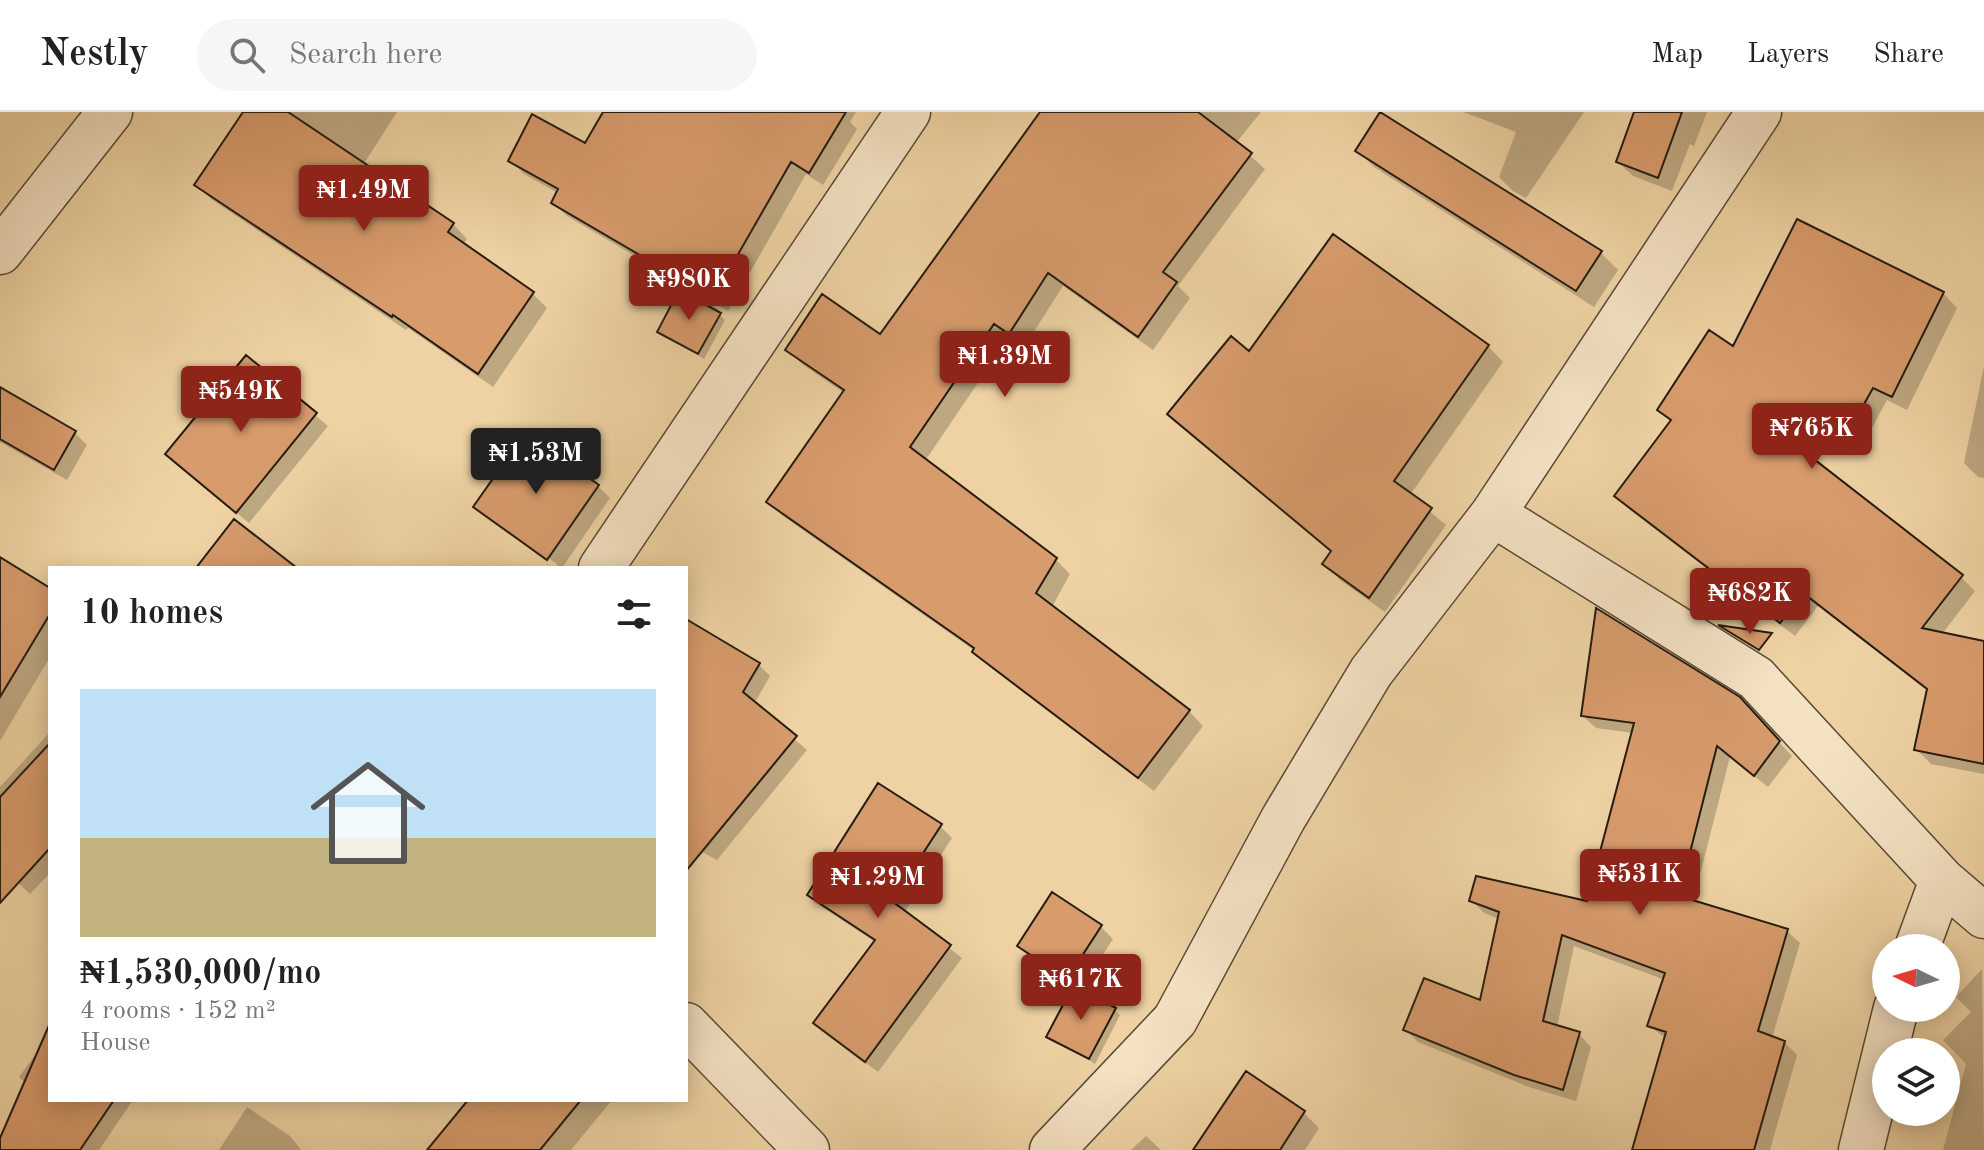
<!DOCTYPE html>
<meta charset="utf-8">
<style>
:root{--surface:#fff;--page:#f6f6f6;--text:#222;--muted:#767676;--line:#e0e0e0;--accent:#8f2418}
body{margin:0;font-family:"Old Standard TT",serif;background:var(--page);color:var(--text);height:100vh;display:flex;flex-direction:column;font-size:30px;white-space:nowrap}
*{box-sizing:border-box;margin:0}
p{font-size:26px;color:var(--muted)}
.icon{flex:none;width:44px;height:44px;fill:none;stroke:currentColor;stroke-width:2;stroke-linecap:round;stroke-linejoin:round}
.map{position:relative;flex:1;overflow:hidden}
.details{position:absolute;left:48px;top:454px;width:640px;height:536px;display:flex;flex-direction:column;background:var(--surface);border-radius:0px;box-shadow:0 4px 20px #0003}
.details>*{flex:none}
.needle{width:52px;rotate:275deg}
.fabs{position:absolute;left:1872px;top:822px;display:grid;gap:16px}
.fabs a{display:grid;place-items:center;width:88px;height:88px;border-radius:50%;background:var(--surface);box-shadow:0 4px 20px #0003;font-size:40px}
.price{position:absolute;translate:-50% -68px;padding:0 18px;border-radius:8px;background:var(--accent);color:#fff;font-size:26px;line-height:52px;filter:drop-shadow(0 2px 4px #0008)}
.price::after{content:'';position:absolute;left:50%;top:48px;width:24px;height:18px;margin-left:-12px;background:inherit;clip-path:polygon(0 0,100% 0,50% 100%)}
.price.selected{background:#222;color:#fff}
ul{padding:0;list-style:none}
li{display:grid;align-content:center;gap:16px;height:424px;padding:0 32px}
li+li{border-top:2px solid var(--line)}
li span{display:grid;place-items:center;height:248px;border-radius:0px;color:#555}
li>.icon{margin-inline-start:auto}
span .icon{width:144px;height:144px;fill:#fffc;stroke-width:1}
li b{font-size:34px}
h2{display:flex;justify-content:space-between;align-items:center;height:96px;padding:0 32px;font-size:34px}
header{display:flex;align-items:center;gap:48px;box-sizing:border-box;height:112px;padding:0 40px;background:var(--surface);border-bottom:2px solid var(--line)}
header strong{font-size:38px}
nav{display:flex;gap:44px;margin-inline-start:auto;font-size:28px}
.search{width:560px;height:72px;background:var(--page);display:flex;align-items:center;gap:20px;box-sizing:border-box;padding:0 28px;border-radius:44px;color:var(--muted);font-size:30px}
.map>svg:first-child{display:block}
.shadow{fill:#0003}
.building{fill:#d79b6c;stroke:#251c12;stroke-width:2}
.lines{fill:none;stroke-linecap:round;stroke-linejoin:round}
.minor-casing{stroke:#574a36;stroke-width:47}
.minor{stroke:#f4e2c3;stroke-width:44}
</style>
<header>
<strong>Nestly</strong>
<div class="search"><svg class="icon" aria-label="search" viewBox="0 0 24 24"><circle cx="10" cy="10" r="6"/><path d="M15 15l6 6"/></svg>Search here</div>
<nav><a>Map</a><a>Layers</a><a>Share</a></nav>
</header>
<div class="map">
<svg width="1984" height="1038" viewBox="0 0 1984 1038">
<rect width="100%" height="100%" fill="#eed2a3"/>
<filter id="stains"><feTurbulence type="fractalNoise" baseFrequency=".0025" numOctaves="4"/><feColorMatrix values="0 0 0 0 .2 0 0 0 0 .09 0 0 0 0 .02 0 0 0 .5 -.17"/></filter>
<radialGradient id="worn" r=".72"><stop offset=".6" stop-color="#630" stop-opacity="0"/><stop offset="1" stop-color="#630" stop-opacity=".3"/></radialGradient>
<path class="shadow" d="M 245,0 L 397,0 L 363,53 L 453,112 L 467,127 L 463,133 L 533,182 L 547,196 L 493,275 L 408,216 L 406,218 L 211,87 L 196,73 Z
M 689,0 L 856,0 L 850,10 L 857,17 L 823,73 L 806,62 L 728,199 L 567,104 L 553,90 L 558,81 L 524,62 L 510,48 L 585,34 Z
M 1043,0 L 1261,0 L 1236,31 L 1265,57 L 1178,174 L 1190,186 L 1153,238 L 1063,174 L 1024,235 L 1009,225 L 925,349 L 1056,448 L 1070,462 L 1052,495 L 1189,599 L 1203,614 L 1154,679 L 989,554 L 975,539 L 783,404 L 769,390 L 844,281 L 802,252 L 788,238 L 881,225 Z
M 1463,0 L 1584,0 L 1526,86 L 1513,79 L 1499,65 L 1516,20 Z
M 1636,0 L 1707,0 L 1694,34 L 1690,32 L 1672,79 L 1633,64 L 1618,50 Z
M 1357,38 L 1601,141 L 1618,158 L 1594,195 L 1374,55 Z
M 1943,181 L 1957,196 L 1907,298 L 1887,288 L 1859,340 L 1778,322 L 1961,465 L 1975,479 L 1942,522 L 1984,531 L 1984,662 L 1931,652 L 1916,637 L 1928,579 L 1818,494 L 1795,524 L 1630,398 L 1616,384 L 1672,311 L 1659,298 L 1734,237 Z
M 720,203 L 725,208 L 704,247 L 659,219 Z
M 1488,234 L 1503,250 L 1410,383 L 1446,413 L 1385,500 L 1340,468 L 1325,452 L 1333,441 L 1169,302 L 1250,242 Z
M 246,246 L 328,314 L 249,411 L 180,354 Z
M 1984,254 L 1984,366 L 1978,365 L 1964,351 Z
M 0,279 L 75,321 L 87,333 L 67,368 L 0,330 Z
M 598,374 L 610,386 L 562,456 L 557,456 L 557,452 L 486,402 L 486,406 L 476,395 Z
M 0,447 L 50,478 L 50,545 L 0,629 Z
M 686,509 L 758,552 L 770,564 L 754,592 L 807,638 L 717,748 L 686,731 Z
M 1752,601 L 1792,644 L 1768,675 L 1730,645 L 1693,790 L 1787,819 L 1800,831 L 1772,926 L 1784,930 L 1797,943 L 1770,1038 L 1634,1038 L 1666,927 L 1649,913 L 1665,868 L 1574,834 L 1557,915 L 1579,922 L 1591,935 L 1576,989 L 1529,975 L 1418,930 L 1405,917 L 1481,891 L 1499,807 L 1484,801 L 1471,788 L 1589,791 L 1633,621 L 1596,616 L 1583,604 Z
M 50,620 L 50,761 L 30,782 L 0,754 L 0,675 Z
M 940,714 L 952,726 L 904,801 L 962,846 L 878,960 L 828,923 L 816,911 L 875,830 L 822,795 L 810,783 Z
M 1101,815 L 1113,827 L 1079,879 L 1115,898 L 1120,903 L 1095,952 L 1049,924 L 1075,875 L 1031,846 L 1020,834 Z
M 1982,857 L 1984,1038 L 1943,1038 L 1966,952 L 1943,928 L 1971,900 L 1956,885 Z
M 50,923 L 50,988 L 133,988 L 99,1038 L 0,1038 L 0,1027 L 26,972 L 19,965 Z
M 1246,962 L 1304,1001 L 1319,1016 L 1305,1038 L 1196,1038 Z
M 470,988 L 612,988 L 571,1038 L 429,1038 Z
M 247,995 L 290,1024 L 301,1038 L 219,1038 Z
M 1146,1024 L 1161,1038 L 1131,1038 Z"/>
<path class="building" d="M 243,0 L 288,0 L 454,111 L 448,120 L 534,180 L 478,262 L 393,203 L 392,205 L 194,73 Z
M 603,0 L 846,0 L 809,61 L 791,50 L 713,186 L 551,91 L 558,77 L 508,49 L 532,2 L 585,31 Z
M 1040,0 L 1198,0 L 1252,41 L 1163,160 L 1177,170 L 1138,225 L 1048,161 L 1009,222 L 994,212 L 910,335 L 1057,446 L 1036,481 L 1190,598 L 1138,666 L 972,540 L 974,536 L 766,390 L 844,278 L 785,238 L 822,182 L 880,222 Z
M 1380,0 L 1602,139 L 1576,179 L 1355,39 Z
M 1634,0 L 1682,0 L 1658,66 L 1616,50 Z
M 1797,107 L 1944,180 L 1892,285 L 1873,276 L 1845,326 L 1765,309 L 1963,463 L 1922,516 L 1984,529 L 1984,652 L 1914,638 L 1927,577 L 1803,481 L 1780,511 L 1614,384 L 1671,308 L 1657,298 L 1709,218 L 1733,234 Z
M 1333,122 L 1489,233 L 1394,369 L 1432,396 L 1369,486 L 1322,452 L 1331,439 L 1167,302 L 1231,224 L 1249,239 Z
M 679,178 L 721,201 L 698,242 L 657,220 Z
M 246,243 L 317,301 L 236,401 L 165,342 Z
M 0,275 L 76,319 L 54,358 L 0,327 Z
M 525,321 L 599,373 L 547,448 L 473,395 Z
M 234,407 L 297,456 L 196,456 Z
M 0,445 L 50,476 L 50,502 L 0,585 Z
M 1596,496 L 1740,585 L 1780,629 L 1754,664 L 1717,634 L 1679,784 L 1788,817 L 1758,919 L 1785,929 L 1754,1038 L 1632,1038 L 1666,920 L 1647,914 L 1665,861 L 1562,823 L 1543,909 L 1580,920 L 1563,978 L 1514,963 L 1403,918 L 1424,866 L 1480,888 L 1499,800 L 1469,789 L 1476,764 L 1587,789 L 1634,611 L 1581,604 Z
M 686,507 L 760,551 L 743,580 L 797,624 L 686,759 Z
M 1718,513 L 1772,521 L 1759,538 Z
M 50,631 L 50,736 L 0,791 L 0,685 Z
M 878,671 L 942,712 L 892,789 L 951,833 L 865,950 L 813,911 L 875,828 L 807,783 Z
M 1052,780 L 1102,813 L 1067,867 L 1017,834 Z
M 1073,874 L 1116,896 L 1089,947 L 1046,925 Z
M 50,911 L 50,988 L 114,988 L 80,1038 L 0,1038 L 0,1026 Z
M 1246,959 L 1305,999 L 1280,1038 L 1193,1038 Z
M 468,988 L 581,988 L 540,1038 L 427,1038 Z"/>
<g class="lines">
<g class="minor-casing">
<path id="minor" d="M 0,140 L 110,0
M 1493,402 L 1756,566 L 1942,768 L 1984,804
M 601,456 L 908,0
M 1917,836 L 1942,768
M 686,913 L 807,1038
M 1052,1038 L 1175,908 L 1283,707 L 1371,560 L 1493,402 L 1759,0
M 1861,1038 L 1896,896"/>
</g>
<use href="#minor" class="minor"/>
</g>
<rect width="100%" height="100%" filter="url(#stains)"/>
<rect width="100%" height="100%" fill="url(#worn)"/>
</svg>
<div class="fabs">
<a><svg class="needle" viewBox="-14 -14 28 28"><path d="M0-13l5 13h-10z" fill="#e53935"/><path d="M0 13l5-13h-10z" fill="#767676"/></svg></a>
<a><svg class="icon" aria-label="layers" viewBox="0 0 24 24"><path d="M12 4l9 5-9 5-9-5zM3 14l9 5 9-5"/></svg></a>
</div>
<b class="price" style="left:364px;top:121px">₦1.49M</b>
<b class="price" style="left:689px;top:210px">₦980K</b>
<b class="price" style="left:1005px;top:287px">₦1.39M</b>
<b class="price" style="left:241px;top:322px">₦549K</b>
<b class="price" style="left:1812px;top:359px">₦765K</b>
<b class="price selected" style="left:536px;top:384px">₦1.53M</b>
<b class="price" style="left:1750px;top:524px">₦682K</b>
<b class="price" style="left:1640px;top:805px">₦531K</b>
<b class="price" style="left:878px;top:808px">₦1.29M</b>
<b class="price" style="left:1081px;top:910px">₦617K</b>
<section class="details">
<h2>10 homes<svg class="icon" aria-label="filters" viewBox="0 0 24 24"><path d="M4 7h16M4 17h16"/><circle cx="9" cy="7" r="2"/><circle cx="15" cy="17" r="2"/></svg></h2>
<ul>
<li><span style="background:linear-gradient(#bfe0f5 60%,#c2b280 0)"><svg class="icon" aria-label="home" viewBox="0 0 24 24"><path d="M3 11l9-7 9 7M6 9v11h12V9"/></svg></span><div><b>₦1,530,000/mo</b><p>4 rooms · 152 m²</p><p>House</p></div></li>
</ul>
</section>
</div>
